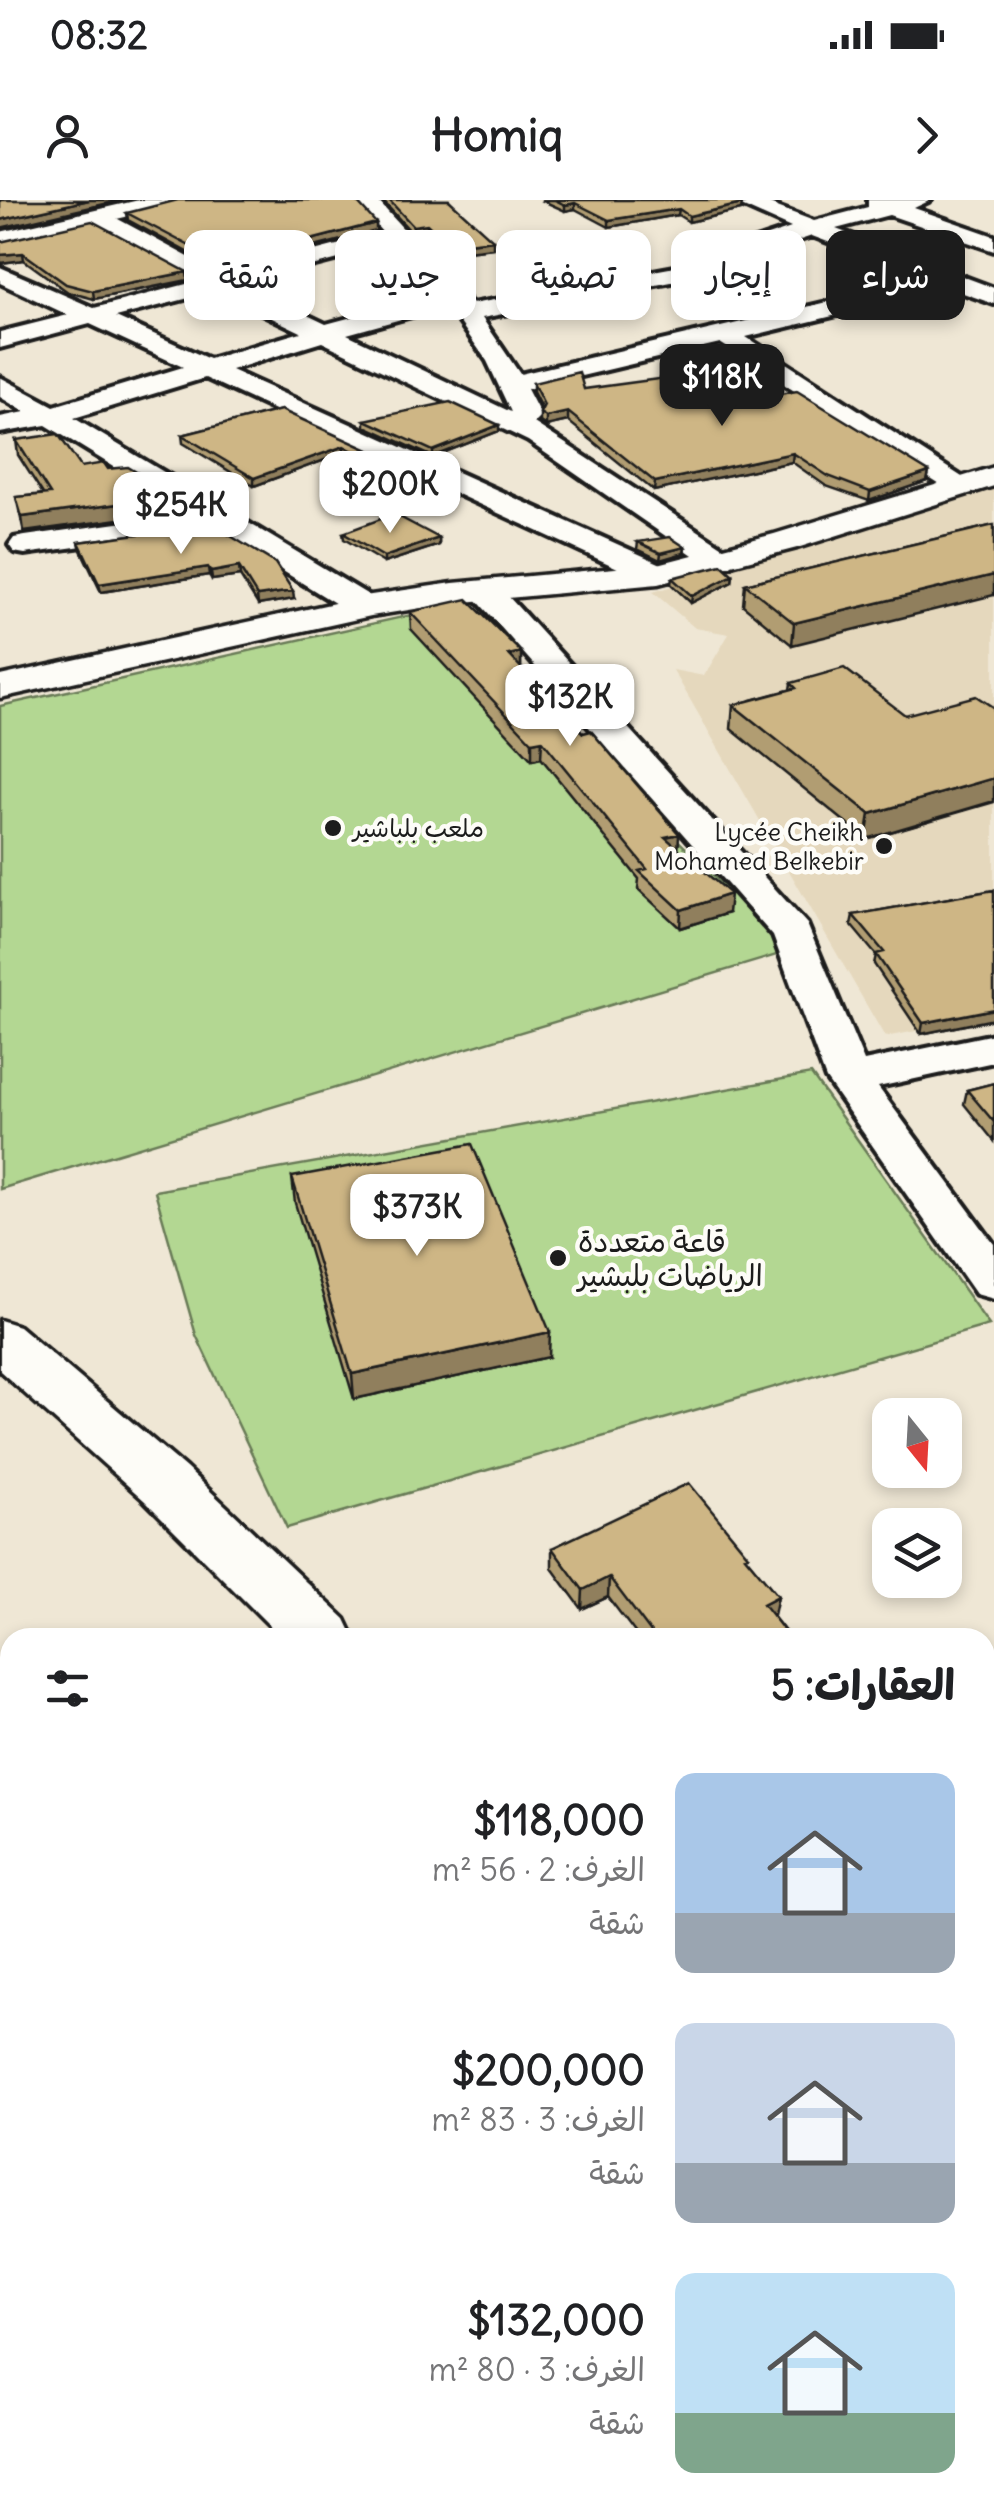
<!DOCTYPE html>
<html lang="ar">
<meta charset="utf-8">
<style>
:root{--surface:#fff;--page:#f2f2f2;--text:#202124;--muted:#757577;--accent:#1c1c1c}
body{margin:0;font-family:Delius,"Playpen Sans Arabic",sans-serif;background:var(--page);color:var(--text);direction:rtl;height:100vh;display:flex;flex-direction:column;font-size:38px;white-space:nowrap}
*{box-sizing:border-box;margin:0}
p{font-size:32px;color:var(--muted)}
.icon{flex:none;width:55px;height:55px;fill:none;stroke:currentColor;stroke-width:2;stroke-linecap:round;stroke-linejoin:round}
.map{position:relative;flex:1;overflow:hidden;direction:ltr}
.drawer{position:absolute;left:0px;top:1428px;width:995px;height:892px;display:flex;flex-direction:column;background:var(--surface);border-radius:30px 30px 0 0;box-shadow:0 5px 15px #0003;direction:rtl}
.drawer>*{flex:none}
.hud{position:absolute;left:30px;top:30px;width:935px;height:90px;direction:rtl;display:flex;gap:20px}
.needle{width:65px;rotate:162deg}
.buttons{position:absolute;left:872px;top:1198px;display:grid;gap:20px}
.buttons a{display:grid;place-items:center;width:90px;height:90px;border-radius:20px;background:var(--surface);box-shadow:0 5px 15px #0003;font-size:50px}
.price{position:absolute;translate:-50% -85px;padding:0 22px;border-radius:20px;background:#fff;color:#222;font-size:32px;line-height:65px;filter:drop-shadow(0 2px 5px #0008)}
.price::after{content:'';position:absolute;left:50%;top:60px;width:30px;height:22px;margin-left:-15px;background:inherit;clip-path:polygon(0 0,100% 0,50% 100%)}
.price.current{background:var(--accent);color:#fff}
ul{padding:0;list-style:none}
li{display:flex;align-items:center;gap:30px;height:250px;padding:0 40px}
li span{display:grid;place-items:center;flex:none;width:280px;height:200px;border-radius:20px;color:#555}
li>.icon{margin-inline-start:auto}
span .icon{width:120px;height:120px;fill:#fffc;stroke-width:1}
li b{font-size:42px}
h2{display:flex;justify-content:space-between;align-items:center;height:120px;padding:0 40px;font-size:42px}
.pill{padding:0 35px;border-radius:20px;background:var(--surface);box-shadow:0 5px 15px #0003;font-size:35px;line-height:90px}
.pill.current{background:var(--accent);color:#fff}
.status{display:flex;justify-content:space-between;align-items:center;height:70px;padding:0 50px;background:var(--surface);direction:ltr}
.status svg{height:28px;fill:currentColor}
header{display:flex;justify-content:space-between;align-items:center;height:130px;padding:0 40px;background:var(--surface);font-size:45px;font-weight:700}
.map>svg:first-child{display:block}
.built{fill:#e5d8bd}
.green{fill:#b3d792;stroke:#687a57;stroke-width:2.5}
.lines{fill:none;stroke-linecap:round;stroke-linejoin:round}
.street-casing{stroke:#1c1c1c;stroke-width:8}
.secondary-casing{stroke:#1c1c1c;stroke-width:7}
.street{fill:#fdfcf7;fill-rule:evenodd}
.secondary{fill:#fdfcf7;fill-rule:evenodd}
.wall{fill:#b19d72;stroke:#1c1c1c;stroke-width:2.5}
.shaded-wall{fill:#907f5d;stroke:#1c1c1c;stroke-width:2.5}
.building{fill:#ceb685;stroke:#1c1c1c;stroke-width:2.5}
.poi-dot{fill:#1c1c1c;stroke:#fdfcf7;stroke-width:4}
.labels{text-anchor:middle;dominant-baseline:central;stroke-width:9;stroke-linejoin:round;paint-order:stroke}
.far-poi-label{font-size:25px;fill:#1c1c1c;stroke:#fdfcf7;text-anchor:start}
.poi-label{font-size:30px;fill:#1c1c1c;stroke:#fdfcf7;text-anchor:start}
</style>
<div class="status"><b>08:32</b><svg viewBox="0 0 49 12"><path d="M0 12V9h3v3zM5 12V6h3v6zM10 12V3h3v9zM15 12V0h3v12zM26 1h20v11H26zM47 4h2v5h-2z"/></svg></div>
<header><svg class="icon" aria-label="forward" viewBox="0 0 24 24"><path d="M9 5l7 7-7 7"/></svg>Homiq<svg class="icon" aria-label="person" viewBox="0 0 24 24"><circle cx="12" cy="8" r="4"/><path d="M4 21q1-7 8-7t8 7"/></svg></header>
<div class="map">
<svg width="994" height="2318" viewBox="0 0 994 2318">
<rect width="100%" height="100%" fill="#efe7d5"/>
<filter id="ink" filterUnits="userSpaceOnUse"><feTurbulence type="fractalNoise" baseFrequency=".01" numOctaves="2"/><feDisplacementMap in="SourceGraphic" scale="20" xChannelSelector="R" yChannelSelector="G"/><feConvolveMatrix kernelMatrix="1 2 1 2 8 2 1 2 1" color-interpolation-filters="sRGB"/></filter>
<g filter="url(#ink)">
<path class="built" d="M 994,286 L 994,816 L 885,837 L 673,470 L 704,476 L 729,434 L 695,428 L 653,392 Z"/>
<path class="green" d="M 443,408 L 790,751 L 0,989 L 0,506 Z
M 811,874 L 989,1125 L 287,1328 L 196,1135 L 155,991 Z"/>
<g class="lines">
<g class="street-casing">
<path id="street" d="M 354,0 L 377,0 L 472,104 L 675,67 L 791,28 L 728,0 L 759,0 L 814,21 L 868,7 L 868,0 L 931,0 L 914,8 L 994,36 L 994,51 L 889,15 L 836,29 L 994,88 L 994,104 L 949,88 L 746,137 L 976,286 L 971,292 L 951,292 L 720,143 L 527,189 L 541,216 L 534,223 L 731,352 L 736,359 L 731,366 L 709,366 L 528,241 L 322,142 L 231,170 L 668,367 L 673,374 L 668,381 L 646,381 L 205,178 L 74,218 L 375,399 L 379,406 L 375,413 L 351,413 L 213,328 L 25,354 L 14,352 L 9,345 L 14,338 L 25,336 L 189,313 L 46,225 L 0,233 L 0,217 L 25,212 L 0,197 L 0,177 L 54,206 L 183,167 L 90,124 L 0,148 L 0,132 L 68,115 L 0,83 L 0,67 L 94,108 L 198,81 L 89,22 L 86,17 L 89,12 L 105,12 L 222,75 L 383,33 ZM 812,36 L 926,79 L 520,174 L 482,118 L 682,80 ZM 393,45 L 438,94 L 326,124 L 242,84 ZM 216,91 L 301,132 L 209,159 L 116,117 ZM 448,106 L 487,161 L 511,212 L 347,134 Z
M 486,381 L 497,384 L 807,724 L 864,861 L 994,834 L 994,862 L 878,887 L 994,1044 L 994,1099 L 976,1094 L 826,879 L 773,736 L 475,398 L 470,391 L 475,384 Z
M 994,1482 L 994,1537 L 985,1540 L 985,1485 Z"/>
</g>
<g class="secondary-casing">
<path id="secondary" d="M 139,0 L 181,0 L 177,5 L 0,46 L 0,32 Z
M 994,267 L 994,286 L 797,348 L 658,384 L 453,403 L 371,416 L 0,498 L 0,476 L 371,395 L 453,383 L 658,364 L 774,334 Z
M 0,1120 L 19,1126 L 186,1268 L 345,1419 L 354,1438 L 282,1438 L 145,1301 L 0,1171 Z
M 10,1928 L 10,2007 L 0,2011 L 0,1933 Z
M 985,2100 L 994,2104 L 994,2192 L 985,2188 Z"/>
</g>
<use href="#street" class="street"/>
<use href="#secondary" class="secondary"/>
</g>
<path class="wall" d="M 382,0 L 449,0 L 493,48 L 449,53 L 427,31 L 413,34 Z
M 541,0 L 734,0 L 741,10 L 689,22 L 678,15 L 609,27 L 575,9 L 565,11 Z
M 127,13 L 376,23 L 376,31 L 222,71 L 128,20 Z
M 0,42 L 187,72 L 188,80 L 94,99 L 68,92 L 24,60 L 0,63 Z
M 533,183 L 584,189 L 720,193 L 929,272 L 927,281 L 869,301 L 826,286 L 792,262 L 654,291 L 568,221 L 546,226 L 540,222 L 540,213 L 542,210 L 533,192 Z
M 281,210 L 397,271 L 385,275 L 344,253 L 254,286 L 183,243 L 182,235 Z
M 365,220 L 499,231 L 433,257 L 365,226 Z
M 16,240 L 81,267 L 108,269 L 178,311 L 24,332 L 16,297 L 43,294 L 18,255 Z
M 211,324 L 294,399 L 258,405 L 240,376 L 212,380 L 209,375 L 101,392 L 81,350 L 79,342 Z
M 994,325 L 792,445 L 743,405 L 745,384 Z
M 343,333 L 439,338 L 439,345 L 384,363 L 344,339 Z
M 638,342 L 684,353 L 660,360 L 637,349 Z
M 733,375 L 732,382 L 691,403 L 671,384 L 672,378 Z
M 410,412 L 521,452 L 521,467 L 679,634 L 678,648 L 728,713 L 680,728 L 638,689 L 639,679 L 541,558 L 532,560 L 411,429 Z
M 791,483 L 905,515 L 994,508 L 994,602 L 866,639 L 731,529 L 733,505 L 790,490 Z
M 994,690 L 994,819 L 921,834 L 874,764 L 876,755 L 851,725 L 853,715 Z
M 994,883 L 994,941 L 964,904 L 967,890 Z
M 292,977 L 549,1157 L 354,1199 L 295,1003 Z
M 552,1348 L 747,1359 L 778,1396 L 773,1416 L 790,1438 L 639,1438 L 608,1397 L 582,1409 L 552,1368 Z"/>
<path class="shaded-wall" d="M 89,0 L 122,0 L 0,28 L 0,20 Z
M 575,3 L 575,9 L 565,11 L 565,5 Z
M 742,4 L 741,10 L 689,22 L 689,16 Z
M 679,9 L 678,15 L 609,27 L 609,20 Z
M 376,23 L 376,31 L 222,71 L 222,63 Z
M 427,24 L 427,31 L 413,34 L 413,26 Z
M 493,40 L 493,48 L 449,53 L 449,45 Z
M 23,53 L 24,60 L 0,63 L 0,55 Z
M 187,72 L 188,80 L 94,99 L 93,91 Z
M 568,212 L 568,221 L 546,226 L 546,217 Z
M 499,225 L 499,231 L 433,257 L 433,251 Z
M 344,246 L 344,253 L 254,286 L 254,278 Z
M 793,253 L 792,262 L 654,291 L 655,282 Z
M 397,263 L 397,271 L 385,275 L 385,268 Z
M 929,272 L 927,281 L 869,301 L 870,292 Z
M 176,296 L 178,311 L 24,332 L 22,317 Z
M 439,338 L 439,345 L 384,363 L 384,357 Z
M 685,347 L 684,353 L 660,360 L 661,353 Z
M 208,367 L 209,375 L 101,392 L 99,384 Z
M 239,367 L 240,376 L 212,380 L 211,372 Z
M 733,375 L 732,382 L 691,403 L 692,396 Z
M 994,375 L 994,395 L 792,445 L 794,423 Z
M 293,391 L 294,399 L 258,405 L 257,396 Z
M 521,452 L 521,470 L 509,455 Z
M 542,540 L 541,558 L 532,560 L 532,542 Z
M 994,578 L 994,601 L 866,639 L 870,614 Z
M 679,634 L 678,652 L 665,637 Z
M 730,694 L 728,713 L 680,728 L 681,710 Z
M 994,809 L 994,819 L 921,834 L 923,823 Z
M 550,1132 L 549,1157 L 354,1199 L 352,1174 Z
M 609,1377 L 608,1397 L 582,1409 L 583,1390 Z
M 778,1396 L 774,1415 L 759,1423 L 763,1404 Z"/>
<path class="building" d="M 0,0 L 89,0 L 0,20 Z
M 178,0 L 355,0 L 376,23 L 222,63 L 127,13 Z
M 389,0 L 449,0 L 493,40 L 449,45 L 427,24 L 413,26 Z
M 555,0 L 734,0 L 742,4 L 689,16 L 679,9 L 609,20 L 575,3 L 565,5 Z
M 92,21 L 187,72 L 93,91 L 66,84 L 23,53 L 0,55 L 0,42 Z
M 579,172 L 584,189 L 695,174 L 720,193 L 741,188 L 768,196 L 797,191 L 929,272 L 870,292 L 828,276 L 793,253 L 655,282 L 568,212 L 546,217 L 540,213 L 544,205 L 533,183 Z
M 450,202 L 499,225 L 433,251 L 365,220 Z
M 281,210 L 397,263 L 385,268 L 344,246 L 254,278 L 182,235 Z
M 58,234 L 81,267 L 104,263 L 108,269 L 128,267 L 176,296 L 22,317 L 16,297 L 50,294 L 16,240 Z
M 394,314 L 439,338 L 384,357 L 343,333 Z
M 211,324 L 275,363 L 293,391 L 257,396 L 239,367 L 211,372 L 208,367 L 99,384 L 79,342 Z
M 994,325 L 994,375 L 794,423 L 745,384 Z
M 670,337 L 685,347 L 661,353 L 638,342 Z
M 722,365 L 733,375 L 692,396 L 672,378 Z
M 467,399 L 521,452 L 509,455 L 583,533 L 591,531 L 679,634 L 665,637 L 730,694 L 681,710 L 639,671 L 647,669 L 542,540 L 532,542 L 410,412 Z
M 844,468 L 905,515 L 976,496 L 994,508 L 994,578 L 870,614 L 733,505 L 796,488 L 791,483 Z
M 994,690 L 994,809 L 923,823 L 876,754 L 884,752 L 853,715 Z
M 994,883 L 994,922 L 967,890 Z
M 472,944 L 550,1132 L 352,1174 L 292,977 Z
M 689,1283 L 748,1355 L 745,1356 L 778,1396 L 763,1404 L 790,1438 L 655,1438 L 609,1377 L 583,1390 L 552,1348 Z
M 883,2310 L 969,2310 L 976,2318 L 876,2318 Z"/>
</g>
<g class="poi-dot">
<circle cx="333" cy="628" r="10"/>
<circle cx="884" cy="646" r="10"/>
<circle cx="558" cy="1058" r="10"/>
</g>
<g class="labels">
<g class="far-poi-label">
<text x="353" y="628">ملعب بلباشير</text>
<text x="864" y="632" text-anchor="end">Lycée Cheikh<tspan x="864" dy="29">Mohamed Belkebir</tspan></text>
</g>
<g class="poi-label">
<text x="578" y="1041">قاعة متعددة<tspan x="578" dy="34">الرياضات بلبشير</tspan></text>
</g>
</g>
</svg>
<div class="buttons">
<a><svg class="needle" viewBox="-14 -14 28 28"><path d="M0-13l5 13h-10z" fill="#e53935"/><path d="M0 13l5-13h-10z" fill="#757577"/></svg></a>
<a><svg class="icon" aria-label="layers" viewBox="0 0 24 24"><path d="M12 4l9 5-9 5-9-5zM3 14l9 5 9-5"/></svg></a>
</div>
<b class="price current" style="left:722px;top:229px">$118K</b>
<b class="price" style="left:390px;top:336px">$200K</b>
<b class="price" style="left:181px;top:357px">$254K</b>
<b class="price" style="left:570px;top:549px">$132K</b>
<b class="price" style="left:417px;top:1059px">$373K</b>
<div class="hud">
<a class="pill current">شراء</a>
<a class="pill">إيجار</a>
<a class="pill">تصفية</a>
<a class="pill">جديد</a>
<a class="pill">شقة</a>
</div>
<section class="drawer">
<h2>العقارات: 5<svg class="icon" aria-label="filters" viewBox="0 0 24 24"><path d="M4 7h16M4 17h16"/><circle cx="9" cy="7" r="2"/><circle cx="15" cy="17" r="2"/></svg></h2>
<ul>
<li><span style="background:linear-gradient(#a9c7e8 70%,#9aa5b1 0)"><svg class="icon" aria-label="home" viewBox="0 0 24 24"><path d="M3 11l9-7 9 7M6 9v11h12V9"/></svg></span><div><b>$118,000</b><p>الغرف: 2 · 56 m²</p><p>شقة</p></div></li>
<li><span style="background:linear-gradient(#c9d6e8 70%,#9aa5b1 0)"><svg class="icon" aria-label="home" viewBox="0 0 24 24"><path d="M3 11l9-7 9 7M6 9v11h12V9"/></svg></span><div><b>$200,000</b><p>الغرف: 3 · 83 m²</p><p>شقة</p></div></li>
<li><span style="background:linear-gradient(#bfe0f5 70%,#7fa58c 0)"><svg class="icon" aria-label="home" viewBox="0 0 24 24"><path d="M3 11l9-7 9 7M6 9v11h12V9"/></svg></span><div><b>$132,000</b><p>الغرف: 3 · 80 m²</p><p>شقة</p></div></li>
</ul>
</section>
</div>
